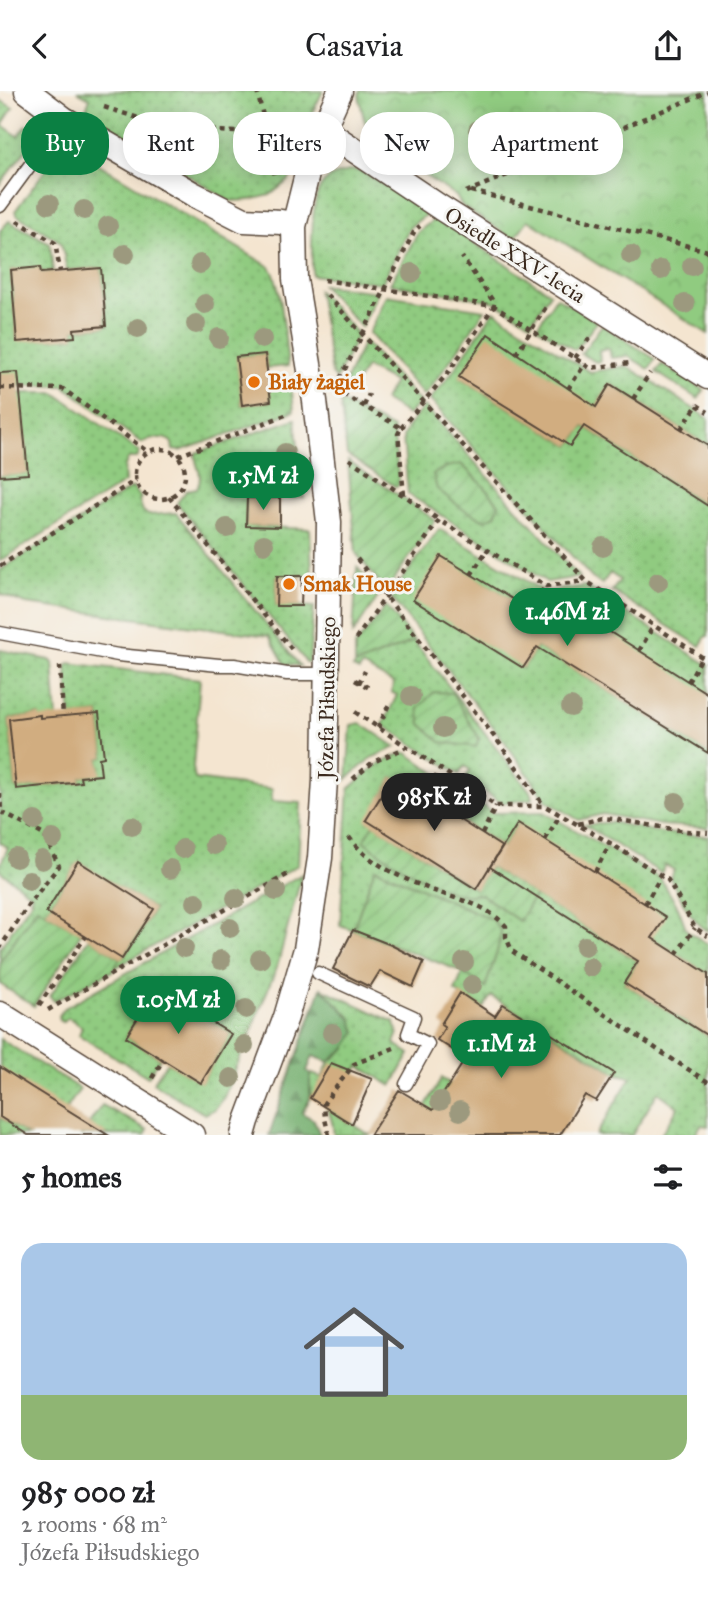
<!DOCTYPE html>
<meta charset="utf-8">
<style>
:root{--surface:#fff;--page:#f6f6f6;--text:#202124;--muted:#757577;--accent:#0b8043}
body{margin:0;font-family:"IM FELL Great Primer",serif;background:var(--page);color:var(--text);height:100vh;display:flex;flex-direction:column;font-size:26px;white-space:nowrap}
*{box-sizing:border-box;margin:0}
p{font-size:23px;color:var(--muted)}
.icon{flex:none;width:38px;height:38px;fill:none;stroke:currentColor;stroke-width:2;stroke-linecap:round;stroke-linejoin:round}
.map{position:relative;height:1044px;overflow:hidden}
.side{display:flex;flex-direction:column;background:var(--surface);flex:1}
.side>*{flex:none}
.hud{position:absolute;left:21px;top:21px;width:667px;height:63px;display:flex;gap:14px}
.price{position:absolute;translate:-50% -60px;padding:0 16px;border-radius:24px;background:var(--accent);color:#fff;font-size:23px;line-height:46px;filter:drop-shadow(0 2px 4px #0008)}
.price::after{content:'';position:absolute;left:50%;top:42px;width:21px;height:16px;margin-left:-10px;background:inherit;clip-path:polygon(0 0,100% 0,50% 100%)}
.price.current{background:#222;color:#fff}
ul{padding:0;list-style:none}
li{display:grid;align-content:center;gap:14px;height:371px;padding:0 21px}
li span{display:grid;place-items:center;height:217px;border-radius:21px;color:#555}
li>.icon{margin-inline-start:auto}
span .icon{width:126px;height:126px;fill:#fffc;stroke-width:1}
li b{font-size:30px}
h2{display:flex;justify-content:space-between;align-items:center;height:84px;padding:0 21px;font-size:30px}
.pill{padding:0 24px;border-radius:28px;background:var(--surface);box-shadow:0 4px 18px #0003;font-size:24px;line-height:63px}
.pill.current{background:var(--accent);color:#fff}
header{display:flex;justify-content:space-between;align-items:center;height:91px;padding:0 21px;background:var(--surface);font-size:32px;font-weight:600}
.map>svg:first-child{display:block}
.grass{fill:url(#grass-dots);stroke:#667a4f;stroke-width:2}
.forest{fill:url(#forest-firs);stroke:#586c46;stroke-width:2}
.park{fill:url(#park-crowns);stroke:#667a4f;stroke-width:2}
.garden{fill:url(#garden-furrows);stroke:#667a4f;stroke-width:2}
.building{fill:#d1ad80}
.lines{fill:none;stroke-linecap:round;stroke-linejoin:round}
.lane-casing{stroke:#574639;stroke-width:15}
.street-casing{stroke:#574639;stroke-width:27}
.path{stroke:#574639;stroke-width:4.5;stroke-dasharray:5 5;stroke-linecap:butt}
.lane{stroke:#fff;stroke-width:12}
.street{stroke:#fff;stroke-width:24}
.tree{fill:#9c997e}
.food-dot{fill:#e8710a;stroke:#f6f6f2;stroke-width:2.5}
.labels{text-anchor:middle;dominant-baseline:central;stroke-width:6;stroke-linejoin:round;paint-order:stroke}
.street-label{font-size:21px;fill:#3b2a1e;stroke:#f6f6f2}
.food-label{font-size:21px;font-weight:bold;fill:#c56008;stroke:#f6f6f2;text-anchor:start}
</style>
<header><svg class="icon" aria-label="back" viewBox="0 0 24 24"><path d="M15 5l-7 7 7 7"/></svg>Casavia<svg class="icon" aria-label="share" viewBox="0 0 24 24"><path d="M12 15V3M7 8l5-5 5 5M5 13v7h14v-7"/></svg></header>
<div class="map">
<svg width="708" height="1044" viewBox="0 0 708 1044">
<defs>
<pattern id="grass-dots" width="8" height="8" patternUnits="userSpaceOnUse" patternTransform="scale(1.75)"><rect width="8" height="8" fill="#90cb80"/><path d="M2 2h.1M6 6h.1" fill="none" stroke="#7dae6e" stroke-width="1.8" stroke-linecap="round"/></pattern>
<pattern id="forest-firs" width="22" height="20" patternUnits="userSpaceOnUse" patternTransform="scale(1.75)"><rect width="22" height="20" fill="#74af6e"/><path d="M5 1l3.5 6h-7zM16 11l3.5 6h-7z" fill="#608f5a"/></pattern>
<pattern id="park-crowns" width="20" height="18" patternUnits="userSpaceOnUse" patternTransform="scale(1.75)"><rect width="20" height="18" fill="#90cb80"/><path d="M2 6a3 3 0 1 1 6 0M12 15a3 3 0 1 1 6 0" fill="none" stroke="#7dae6e"/></pattern>
<pattern id="garden-furrows" width="10" height="10" patternUnits="userSpaceOnUse" patternTransform="scale(1.75)"><rect width="10" height="10" fill="#90cb80"/><path d="M-1 1l2-2M0 10L10 0M9 11l2-2" fill="none" stroke="#7dae6e"/></pattern>
</defs>
<rect width="100%" height="100%" fill="#f6f6f2"/>
<filter id="ink" filterUnits="userSpaceOnUse"><feTurbulence type="fractalNoise" baseFrequency=".0143" numOctaves="2"/><feDisplacementMap in="SourceGraphic" scale="14" xChannelSelector="R" yChannelSelector="G"/><feConvolveMatrix kernelMatrix="1 2 1 2 8 2 1 2 1" color-interpolation-filters="sRGB"/></filter>
<filter id="wash" filterUnits="userSpaceOnUse"><feTurbulence type="fractalNoise" baseFrequency=".00686" numOctaves="4" result="noise"/><feDisplacementMap in="SourceGraphic" scale="28" xChannelSelector="R" yChannelSelector="G"/><feGaussianBlur stdDeviation="1.57" result="paint"/><feColorMatrix in="noise" values="0 0 0 0 0 0 0 0 0 0 0 0 0 0 0 0 0 1.4 0 .05"/><feComposite in="paint" operator="in"/></filter>
<g filter="url(#wash)">
<rect width="100%" height="100%" fill="#f4e5d0"/>
<path class="grass" d="M 77,0 L 323,0 L 300,46 L 293,81 L 289,89 L 270,104 L 250,109 L 230,110 L 85,21 L 90,7 Z
M 0,9 L 13,17 L 2,34 L 18,45 L 26,34 L 35,43 L 35,47 L 0,93 Z
M 67,56 L 72,57 L 270,176 C 282,191 285,253 288,275 L 267,277 L 265,263 L 237,266 L 242,314 L 270,310 L 268,294 L 291,291 L 294,320 L 180,360 L 173,359 L 172,352 C 166,344 149,347 142,352 L 64,295 L 0,294 L 0,140 L 9,130 L 50,152 L 53,180 L 41,181 L 40,177 L 11,179 L 17,250 L 74,246 L 74,238 L 106,235 L 101,177 L 67,179 L 61,151 L 17,124 L 15,120 L 56,65 Z
M 352,79 L 364,81 L 428,122 L 410,136 L 382,192 L 312,184 C 312,164 310,108 322,94 C 329,84 342,82 352,79 Z
M 436,127 L 550,202 L 531,232 L 493,210 L 390,193 L 418,141 Z
M 322,194 L 378,201 L 361,236 Z
M 318,200 L 358,243 L 336,288 L 332,283 Z
M 386,204 L 485,219 L 445,277 L 424,305 L 369,242 Z
M 556,206 L 597,231 L 575,259 L 537,236 Z
M 494,220 L 590,281 L 627,275 L 708,327 L 708,355 L 610,293 L 596,316 L 459,286 L 570,355 L 584,335 L 708,415 L 708,545 L 706,545 L 700,555 L 612,500 L 620,489 L 610,482 L 602,493 L 592,487 L 430,309 L 450,284 Z
M 602,234 L 655,268 L 649,278 L 628,265 L 611,267 L 609,257 L 599,259 L 600,270 L 596,271 L 581,263 Z
M 364,250 L 420,311 L 408,324 L 384,309 L 394,291 L 366,276 L 353,297 L 344,293 Z
M 662,273 L 704,299 L 698,308 L 656,281 Z
M 0,302 L 55,302 L 140,361 L 137,367 L 129,367 C 123,375 124,382 125,391 L 0,470 L 0,385 L 28,382 L 23,325 Z
M 424,315 L 579,486 L 547,491 L 408,403 L 403,346 L 407,337 Z
M 295,328 L 304,407 L 247,407 L 246,435 L 310,438 L 312,484 L 277,485 L 276,514 L 314,516 L 309,572 L 307,572 L 177,412 L 187,399 L 197,397 C 206,381 193,376 196,362 Z
M 133,397 L 141,407 L 139,409 L 143,420 L 148,424 L 176,422 L 300,575 L 285,573 L 269,545 L 26,513 L 0,503 L 0,479 L 130,398 Z
M 439,438 L 545,501 L 585,495 L 708,574 L 708,603 L 550,531 L 471,484 L 523,577 L 537,556 L 708,662 L 708,737 L 661,734 L 603,723 L 579,729 L 547,710 L 505,651 L 390,505 Z
M 414,550 L 532,703 L 533,708 L 502,712 L 465,688 L 470,679 L 465,675 L 459,683 L 383,634 L 397,604 L 391,601 L 394,593 L 362,575 L 359,580 L 353,577 L 355,574 Z
M 0,559 L 50,569 L 53,572 L 57,627 L 40,629 L 39,624 L 9,628 L 16,698 L 80,691 L 80,686 L 100,683 L 99,667 L 104,666 L 99,622 L 71,625 L 66,576 L 69,572 L 200,588 L 193,676 L 195,688 L 272,698 L 272,710 L 301,712 L 298,774 L 113,878 L 120,867 L 123,867 L 154,818 L 78,771 L 46,821 L 37,816 L 0,871 L 0,857 L 32,809 L 30,808 L 32,804 L 0,780 L 0,774 L 8,757 L 0,752 Z
M 360,632 L 396,656 L 371,667 L 347,688 L 351,634 Z
M 402,662 L 407,662 L 493,722 L 543,721 L 660,787 L 678,816 L 687,840 L 708,853 L 708,883 L 652,847 L 518,732 L 503,756 L 393,687 L 374,733 L 364,750 C 385,767 438,800 465,804 C 470,805 476,803 481,803 L 518,829 L 535,804 L 638,870 L 624,892 L 708,945 L 708,1035 L 701,1034 L 695,1044 L 661,1044 L 678,1016 L 658,1001 L 632,1044 L 596,1044 L 631,986 L 618,983 L 491,905 L 483,917 L 455,900 L 463,881 L 485,896 L 497,861 L 501,842 L 493,829 L 375,777 L 353,839 L 340,834 L 349,698 L 376,675 Z
M 611,731 L 663,742 L 708,745 L 708,840 C 690,829 680,805 670,787 L 674,779 L 665,774 L 661,782 L 585,734 Z
M 302,783 L 277,876 L 224,1006 L 215,1018 L 205,1023 L 153,992 L 167,971 L 201,991 L 231,943 L 156,897 L 126,946 L 160,967 L 148,986 L 79,944 L 82,936 L 68,926 L 63,931 L 60,930 L 59,925 L 63,918 Z
M 321,897 L 394,931 L 398,942 L 394,952 L 410,963 L 392,995 L 359,975 L 332,1020 L 370,1044 L 334,1044 C 333,1034 331,1021 324,1013 C 321,1009 313,1006 309,1001 L 310,982 L 322,987 L 329,971 L 346,957 L 351,927 Z
M 0,948 L 80,998 L 51,1040 L 0,976 Z
M 442,987 L 450,992 L 445,1001 L 480,1044 L 425,1016 Z
M 102,1014 L 148,1039 L 145,1044 L 81,1044 Z"/>
<path class="forest" d="M 321,897 L 351,927 L 356,941 L 346,957 L 329,971 L 313,965 L 307,980 L 310,982 L 310,1008 L 302,1022 L 314,1029 L 320,1044 L 269,1044 Z"/>
<path class="park" d="M 360,0 L 708,0 L 708,243 L 528,129 L 514,148 L 462,115 L 456,105 L 383,57 C 364,38 364,30 359,4 Z"/>
<path class="garden" d="M 340,310 L 393,338 L 399,394 L 396,396 L 347,364 Z
M 348,370 L 435,429 L 386,500 L 356,462 Z
M 461,373 L 483,394 L 499,413 L 495,424 L 485,429 L 464,419 L 437,398 L 433,383 L 446,376 Z
M 357,476 L 380,503 L 353,543 Z
M 386,515 L 414,550 L 355,574 L 355,555 Z
M 434,601 L 452,602 L 479,647 L 476,656 L 441,651 L 421,633 L 418,617 Z
M 374,733 L 475,798 L 490,776 L 535,804 L 519,830 L 481,803 C 476,803 470,805 465,804 C 438,800 385,767 364,750 Z
M 375,777 L 493,829 L 501,841 L 497,861 L 485,897 L 463,881 L 353,839 Z
M 37,816 L 81,842 L 34,915 L 0,893 L 0,871 Z
M 89,847 L 120,867 L 112,880 L 54,910 L 50,905 Z
M 0,1026 L 28,1044 L 0,1044 Z"/>
<g id="blocks">
<path class="building" d="M 40,176 L 41,182 L 101,177 L 106,235 L 74,238 L 75,246 L 17,251 L 11,179 Z
M 488,243 L 596,316 L 610,293 L 708,355 L 708,415 L 584,335 L 570,355 L 459,286 Z
M 265,263 L 271,310 L 242,314 L 236,266 Z
M 18,281 L 28,383 L 0,385 L 0,282 Z
M 247,407 L 280,407 L 280,436 L 246,435 Z
M 441,465 L 550,531 L 564,512 L 708,603 L 708,662 L 537,556 L 523,577 L 413,509 Z
M 277,485 L 302,485 L 301,515 L 276,515 Z
M 99,622 L 104,666 L 99,667 L 101,684 L 80,686 L 81,691 L 16,698 L 9,628 L 40,624 L 40,627 Z
M 393,686 L 502,756 L 476,798 L 366,729 Z
M 518,732 L 666,826 L 652,847 L 708,883 L 708,945 L 624,892 L 638,870 L 490,776 Z
M 78,770 L 154,818 L 122,868 L 46,821 Z
M 353,839 L 391,854 L 424,871 L 413,896 L 380,880 L 370,896 L 333,878 Z
M 156,897 L 231,943 L 201,992 L 126,946 Z
M 460,902 L 495,925 L 503,913 L 614,982 L 596,1010 L 585,1004 L 560,1044 L 370,1044 L 399,999 L 433,1019 L 450,992 L 466,967 L 437,949 L 445,936 L 441,933 Z
M 331,972 L 372,988 L 352,1033 L 310,1007 Z
M 0,976 L 31,996 L 108,1044 L 28,1044 L 0,1026 Z"/>
</g>
</g>
<g filter="url(#ink)">
<use href="#blocks" fill-opacity="0" stroke="#574639" stroke-width="2"/>
<g class="lines">
<g class="lane-casing">
<path id="lane" d="M 0,115 L 64,28
M 0,542 L 118,564 L 219,574 L 234,574 L 287,583 L 327,583
M 318,882 L 414,926 L 408,943 L 428,953 L 406,993"/>
</g>
<g class="street-casing">
<path id="street" d="M 27,0 L 64,28 L 193,103 L 244,129 L 281,131 L 294,135
M 323,38 L 441,117 L 708,286
M 0,923 L 192,1044
M 243,1044 L 247,1030 L 286,926 L 306,858 L 320,767 L 325,689 L 329,431 L 315,310 L 295,188 L 294,135 L 308,79 L 323,38 L 340,0"/>
</g>
<path class="path" d="M 257,0 L 269,50 L 275,88
M 104,16 L 169,37 L 268,43
M 471,100 L 708,160
M 466,101 L 708,1
M 17,130 L 55,152 L 60,180
M 324,189 L 494,215 L 590,277 L 630,272
M 327,204 L 586,490 L 708,570
M 516,263 L 546,216
M 575,267 L 591,245
M 268,287 L 284,284
M 340,288 L 415,139 L 420,135
M 0,297 L 63,298 L 148,361
M 568,298 L 585,273
M 343,303 L 401,337 L 398,343 L 404,404 L 439,429
M 633,308 L 650,282
M 697,314 L 708,321
M 364,315 L 369,303
M 401,337 L 447,283 L 494,215 L 493,210 L 462,166
M 681,338 L 698,313
M135 383a25 25 0 1 1 50 0a25 25 0 1 1-50 0Z
M 178,365 L 288,323
M 349,368 L 403,404
M 169,406 L 294,561
M 357,468 L 500,653 L 544,715
M 0,475 L 136,389
M 471,484 L 487,459
M 528,518 L 546,495
M 588,527 L 605,502
M 356,548 L 439,429 L 546,495 L 585,490
M 639,560 L 654,534
M 60,575 L 63,626
M 355,589 L 371,598
M 688,591 L 702,566
M 359,592 L 365,580
M 355,621 L 496,715 L 545,715 L 610,752 L 668,789 L 695,837 L 708,845
M 378,637 L 390,611
M 353,688 L 373,671 L 405,657
M 0,702 L 1,721 L 44,744 L 59,775 L 28,814 L 0,857
M 424,706 L 440,679
M 578,733 L 602,727 L 613,728 L 685,740 L 708,742
M 482,743 L 496,715
M 349,746 C 368,774 412,792 443,803 C 469,812 484,813 506,835 L 506,846 L 512,860 L 661,961 L 708,991
M 545,749 L 560,724
M 595,781 L 610,752
M 645,813 L 661,785
M 676,863 L 695,837
M 39,914 L 86,845
M 48,919 L 290,782
M 152,987 L 163,969
M 329,1044 L 325,1028 L 324,1012 L 354,973 L 394,957"/>
<use href="#lane" class="lane"/>
<use href="#street" class="street"/>
</g>
<g class="tree">
<circle cx="478" cy="39" r="10"/>
<circle cx="49" cy="113" r="10"/>
<circle cx="84" cy="119" r="10"/>
<circle cx="108" cy="135" r="10"/>
<circle cx="125" cy="163" r="10"/>
<circle cx="631" cy="164" r="10"/>
<circle cx="200" cy="173" r="10"/>
<circle cx="692" cy="175" r="10"/>
<circle cx="661" cy="179" r="10"/>
<circle cx="412" cy="182" r="10"/>
<circle cx="205" cy="213" r="10"/>
<circle cx="685" cy="213" r="10"/>
<circle cx="196" cy="233" r="10"/>
<circle cx="138" cy="237" r="10"/>
<circle cx="219" cy="247" r="10"/>
<circle cx="262" cy="248" r="10"/>
<circle cx="285" cy="362" r="10"/>
<circle cx="227" cy="437" r="10"/>
<circle cx="264" cy="453" r="10"/>
<circle cx="603" cy="456" r="10"/>
<circle cx="658" cy="491" r="10"/>
<circle cx="411" cy="605" r="10"/>
<circle cx="571" cy="616" r="10"/>
<circle cx="443" cy="637" r="10"/>
<circle cx="676" cy="711" r="10"/>
<circle cx="35" cy="730" r="10"/>
<circle cx="132" cy="735" r="10"/>
<circle cx="53" cy="748" r="10"/>
<circle cx="214" cy="754" r="10"/>
<circle cx="183" cy="758" r="10"/>
<circle cx="16" cy="767" r="10"/>
<circle cx="42" cy="769" r="10"/>
<circle cx="170" cy="778" r="10"/>
<circle cx="29" cy="789" r="10"/>
<circle cx="276" cy="800" r="10"/>
<circle cx="236" cy="807" r="10"/>
<circle cx="196" cy="811" r="10"/>
<circle cx="230" cy="837" r="10"/>
<circle cx="585" cy="855" r="10"/>
<circle cx="184" cy="857" r="10"/>
<circle cx="260" cy="868" r="10"/>
<circle cx="221" cy="869" r="10"/>
<circle cx="464" cy="871" r="10"/>
<circle cx="590" cy="876" r="10"/>
<circle cx="472" cy="894" r="10"/>
<circle cx="246" cy="918" r="10"/>
<circle cx="332" cy="942" r="10"/>
<circle cx="244" cy="954" r="10"/>
<circle cx="231" cy="987" r="10"/>
<circle cx="440" cy="1010" r="10"/>
<circle cx="460" cy="1020" r="10"/>
</g>
</g>
<g class="food-dot">
<circle cx="254" cy="291" r="7"/>
<circle cx="289" cy="493" r="7"/>
</g>
<g class="labels">
<g class="street-label">
<text transform="translate(515 164) rotate(32)">Osiedle XXV-lecia</text>
<text transform="translate(327 607) rotate(-89)">Józefa Piłsudskiego</text>
</g>
<g class="food-label">
<text x="268" y="291">Biały żagiel</text>
<text x="303" y="493">Smak House</text>
</g>
</g>
</svg>
<b class="price" style="left:263px;top:421px">1.5M zł</b>
<b class="price" style="left:567px;top:557px">1.46M zł</b>
<b class="price current" style="left:434px;top:742px">985K zł</b>
<b class="price" style="left:178px;top:945px">1.05M zł</b>
<b class="price" style="left:501px;top:989px">1.1M zł</b>
<div class="hud">
<a class="pill current">Buy</a>
<a class="pill">Rent</a>
<a class="pill">Filters</a>
<a class="pill">New</a>
<a class="pill">Apartment</a>
</div>
</div>
<section class="side">
<h2>5 homes<svg class="icon" aria-label="filters" viewBox="0 0 24 24"><path d="M4 7h16M4 17h16"/><circle cx="9" cy="7" r="2"/><circle cx="15" cy="17" r="2"/></svg></h2>
<ul>
<li><span style="background:linear-gradient(#a9c7e8 70%,#8fb573 0)"><svg class="icon" aria-label="home" viewBox="0 0 24 24"><path d="M3 11l9-7 9 7M6 9v11h12V9"/></svg></span><div><b>985 000 zł</b><p>2 rooms · 68 m²</p><p>Józefa Piłsudskiego</p></div></li>
</ul>
</section>
